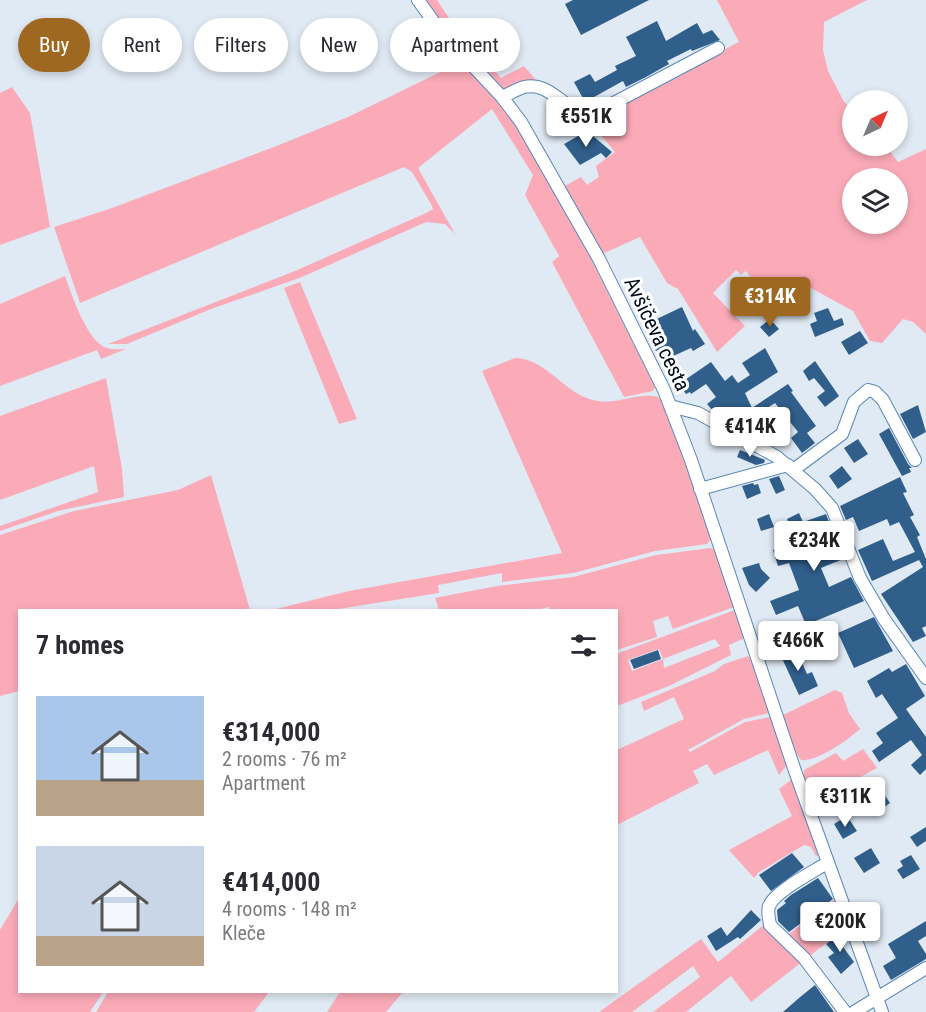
<!DOCTYPE html>
<meta charset="utf-8">
<style>
:root{--surface:#fff;--page:#f2f2f3;--text:#2b2b33;--muted:#7c7c81;--accent:#9e6821}
body{margin:0;font-family:"Roboto Condensed",sans-serif;background:var(--page);color:var(--text);height:100vh;display:flex;flex-direction:column;font-size:22px;white-space:nowrap}
*{box-sizing:border-box;margin:0}
p{font-size:20px;color:var(--muted)}
.icon{flex:none;width:33px;height:33px;fill:none;stroke:currentColor;stroke-width:2;stroke-linecap:round;stroke-linejoin:round}
.map{position:relative;flex:1;overflow:hidden}
.side{position:absolute;left:18px;top:609px;width:600px;height:384px;display:flex;flex-direction:column;background:var(--surface);border-radius:0px;box-shadow:0 3px 9px #0003}
.side>*{flex:none}
.guide{position:absolute;left:18px;top:18px;width:600px;height:54px;display:flex;gap:12px}
.needle{width:39px;rotate:44deg}
.fabs{position:absolute;left:842px;top:90px;display:grid;gap:12px}
.fabs a{display:grid;place-items:center;width:66px;height:66px;border-radius:50%;background:var(--surface);box-shadow:0 3px 9px #0003;font-size:30px}
.price{position:absolute;translate:-50% -51px;padding:0 14px;border-radius:6px;background:#fff;color:#222;font-size:20px;line-height:39px;filter:drop-shadow(0 2px 3px #0008)}
.price::after{content:'';position:absolute;left:50%;top:36px;width:18px;height:14px;margin-left:-9px;background:inherit;clip-path:polygon(0 0,100% 0,50% 100%)}
.price.active{background:var(--accent);color:#fff}
ul{padding:0;list-style:none}
li{display:flex;align-items:center;gap:18px;height:150px;padding:0 18px}
li span{display:grid;place-items:center;flex:none;width:168px;height:120px;border-radius:0px;color:#555}
li>.icon{margin-inline-start:auto}
span .icon{width:72px;height:72px;fill:#fffc;stroke-width:1}
li b{font-size:26px}
h2{display:flex;justify-content:space-between;align-items:center;height:72px;padding:0 18px;font-size:26px}
.pill{padding:0 21px;border-radius:27px;background:var(--surface);box-shadow:0 3px 9px #0003;font-size:21px;line-height:54px}
.pill.active{background:var(--accent);color:#fff}
.map>svg:first-child{display:block}
.green{fill:#fbabb8;fill-rule:evenodd}
.building{fill:#305f8b}
.lines{fill:none;stroke-linecap:round;stroke-linejoin:round}
.minor-casing{stroke:#5888b7;stroke-width:14}
.minor{stroke:#fff;stroke-width:12}
.labels{text-anchor:middle;dominant-baseline:central;stroke-width:6;stroke-linejoin:round;paint-order:stroke}
.street-label{font-size:21px;fill:#000c1d;stroke:#fff}
</style>
<div class="map">
<svg width="926" height="1012" viewBox="0 0 926 1012">
<rect width="100%" height="100%" fill="#e0eaf4"/>
<path class="green" d="M 423,0 L 437,0 L 457,30 L 473,48 L 477,47 L 474,61 L 440,24 Z
M 717,0 L 867,0 L 824,22 L 823,50 L 828,71 L 843,100 L 852,111 L 852,146 L 886,146 L 898,162 L 926,149 L 926,334 L 913,322 L 903,319 L 882,343 L 870,341 L 853,311 L 798,281 L 770,305 L 746,271 L 741,275 L 736,270 L 713,293 L 745,326 L 717,352 L 678,289 L 667,283 L 640,237 L 602,254 L 565,186 L 581,177 L 587,185 L 599,177 L 596,166 L 615,152 L 591,123 L 658,83 L 739,42 ZM 852,178 L 897,178 L 897,224 L 852,224 Z
M 482,50 L 486,61 L 501,78 L 524,66 L 538,82 L 503,92 L 478,66 Z
M 461,62 L 507,112 L 559,195 L 655,387 L 653,391 L 624,397 L 552,262 L 559,256 L 525,195 L 533,175 L 492,109 L 418,168 L 455,234 L 445,224 L 426,222 L 302,277 L 211,309 L 127,344 L 108,344 L 295,271 L 426,213 L 433,209 L 431,204 L 412,172 L 404,167 L 80,303 L 54,227 L 112,208 L 279,145 L 348,117 Z
M 12,87 L 30,113 L 50,227 L 0,245 L 0,93 Z
M 65,276 C 72,295 87,342 107,348 C 113,350 119,349 126,349 L 101,359 L 97,350 L 0,386 L 0,304 Z
M 300,282 L 357,419 L 339,424 L 284,288 Z
M 515,358 C 542,358 560,386 584,397 C 614,410 632,391 658,397 L 662,401 L 687,465 L 711,539 L 707,544 L 655,551 L 574,573 L 502,582 L 502,573 L 438,585 L 439,593 L 332,610 L 272,610 L 349,591 L 562,553 L 482,371 Z
M 106,378 L 122,469 L 124,497 L 58,511 L 0,531 L 0,526 L 98,492 L 94,466 L 0,500 L 0,416 Z
M 211,475 L 250,610 L 20,610 L 19,691 L 0,696 L 0,535 L 74,511 L 178,490 Z
M 711,548 L 715,550 L 734,607 L 673,629 L 668,616 L 653,621 L 657,637 L 617,650 L 616,610 L 550,610 L 549,607 L 536,610 L 439,610 L 435,598 L 497,586 L 573,577 L 656,555 Z
M 735,610 L 745,638 L 729,645 L 731,655 L 669,686 L 617,706 L 616,654 ZM 715,639 L 720,646 L 664,668 L 663,659 ZM 659,649 L 663,659 L 632,671 L 628,660 Z
M 748,656 L 751,659 L 769,713 L 744,719 L 688,750 L 690,752 L 745,722 L 770,717 L 787,765 L 779,775 L 768,750 L 714,775 L 707,764 L 693,771 L 699,783 L 617,825 L 617,750 L 684,719 L 674,697 L 644,711 L 641,702 L 715,671 L 724,664 Z
M 835,690 L 842,693 L 849,713 L 860,729 C 848,740 817,762 801,760 L 794,750 L 783,715 Z
M 863,749 L 877,768 L 813,803 L 804,778 L 804,770 L 836,753 L 843,761 Z
M 792,779 L 819,855 L 816,856 L 811,847 L 804,845 L 759,872 L 754,878 L 729,850 L 792,816 L 779,789 Z
M 19,898 L 20,992 L 103,992 L 90,1012 L 0,1012 L 0,930 Z
M 835,899 L 846,928 L 807,958 L 785,937 Z
M 765,924 L 803,961 L 751,1002 L 731,976 L 686,1012 L 653,1012 L 700,977 L 693,966 L 632,1012 L 599,1012 L 701,939 L 718,962 Z
M 108,992 L 269,992 L 254,1012 L 96,1012 Z
M 340,992 L 403,992 L 386,1012 L 327,1012 Z"/>
<path class="building" d="M 573,0 L 649,0 L 581,35 L 565,4 Z
M 657,21 L 666,41 L 697,23 L 703,34 L 712,30 L 720,40 L 692,51 L 691,49 L 667,61 L 669,64 L 646,77 L 626,87 L 623,81 L 585,102 L 574,82 L 590,74 L 595,82 L 617,70 L 615,66 L 636,56 L 626,37 Z
M 587,131 L 612,152 L 606,158 L 601,153 L 580,165 L 564,144 Z
M 682,307 L 693,331 L 695,329 L 705,344 L 693,351 L 691,348 L 671,357 L 666,346 L 656,351 L 644,325 Z
M 828,308 L 834,321 L 842,318 L 844,325 L 815,337 L 810,324 L 817,321 L 814,313 Z
M 770,319 L 779,329 L 769,337 L 760,327 Z
M 860,331 L 868,343 L 849,355 L 841,342 Z
M 765,348 L 778,372 L 745,393 L 752,408 L 788,384 L 793,391 L 791,392 L 816,426 L 807,433 L 815,443 L 802,453 L 791,438 L 798,432 L 775,403 L 742,424 L 733,409 L 722,417 L 714,412 L 707,404 L 716,397 L 706,384 L 691,394 L 690,392 L 686,394 L 679,384 L 711,362 L 725,381 L 732,375 L 738,383 L 750,375 L 742,363 Z
M 815,361 L 839,396 L 825,407 L 817,397 L 825,391 L 814,378 L 809,381 L 803,371 Z
M 918,405 L 926,432 L 913,439 L 900,414 Z
M 889,428 L 908,464 L 912,468 L 909,468 L 911,472 L 902,476 L 879,434 Z
M 858,439 L 868,454 L 854,463 L 844,448 Z
M 740,450 L 765,460 L 764,463 L 756,465 L 737,457 Z
M 842,466 L 852,479 L 838,489 L 829,476 Z
M 779,476 L 785,490 L 776,494 L 769,479 Z
M 900,477 L 907,492 L 903,493 L 914,515 L 910,517 L 920,535 L 917,537 L 926,559 L 926,626 L 922,628 L 926,636 L 913,642 L 881,594 L 923,567 L 919,560 L 872,581 L 858,550 L 883,539 L 893,561 L 915,552 L 899,522 L 890,526 L 887,519 L 859,531 L 853,517 L 846,520 L 840,506 Z
M 753,483 L 754,485 L 758,484 L 761,493 L 747,499 L 742,486 Z
M 799,513 L 803,522 L 826,514 L 843,559 L 821,568 L 829,587 L 851,577 L 864,601 L 806,625 L 798,606 L 776,615 L 770,601 L 799,590 L 789,563 L 778,566 L 773,550 L 797,542 L 787,519 Z
M 769,514 L 774,527 L 761,531 L 757,519 Z
M 759,563 L 761,569 L 770,578 L 756,592 L 749,585 L 742,568 Z
M 874,617 L 893,651 L 854,668 L 838,633 Z
M 795,647 L 807,674 L 812,672 L 818,686 L 799,695 L 780,654 Z
M 658,650 L 661,659 L 634,669 L 630,660 Z
M 906,664 L 925,696 L 906,709 L 926,737 L 926,769 L 920,775 L 911,765 L 922,755 L 911,740 L 879,762 L 872,751 L 883,743 L 876,733 L 898,718 L 882,694 L 876,698 L 867,681 L 889,668 L 892,672 Z
M 882,791 L 890,803 L 873,815 L 865,803 Z
M 847,816 L 857,831 L 843,839 L 834,824 Z
M 926,827 L 926,841 L 917,847 L 910,837 Z
M 871,848 L 880,863 L 864,873 L 854,858 Z
M 792,853 L 804,867 L 771,891 L 759,875 Z
M 911,855 L 920,869 L 903,879 L 897,870 L 903,866 L 900,861 Z
M 818,878 L 833,899 L 820,909 L 823,913 L 808,923 L 805,920 L 789,932 L 778,921 L 777,910 L 786,903 L 784,901 L 791,895 Z
M 751,910 L 761,920 L 740,939 L 738,937 L 716,951 L 707,936 L 721,927 L 727,936 Z
M 926,921 L 926,936 L 918,941 L 926,954 L 926,959 L 891,980 L 883,966 L 896,958 L 888,944 Z
M 843,931 L 847,940 L 841,944 L 854,962 L 841,974 L 828,957 L 834,953 L 826,944 Z
M 815,985 L 834,1012 L 783,1012 L 799,998 Z"/>
<g class="lines">
<g class="minor-casing">
<path id="minor" d="M 418,0 L 441,32 L 502,97 L 521,122 L 599,259 L 664,390 L 691,460 L 795,771 L 882,1012
M 502,97 C 509,94 517,89 524,87 C 551,81 563,111 591,115 L 718,48
M 670,406 L 698,413 L 777,457 L 815,489 L 832,508 L 860,578 L 884,619 L 926,678
M 793,470 L 842,434 L 854,402 L 868,390 L 875,392 L 883,400 L 915,460
M 700,489 L 788,465
M 827,863 C 813,872 775,891 769,906 C 767,912 769,918 770,925 L 804,958 L 845,1012
M 854,1012 L 926,968"/>
</g>
<use href="#minor" class="minor"/>
</g>
<g class="labels">
<g class="street-label">
<text transform="translate(657 334) rotate(64)">Avšičeva cesta</text>
</g>
</g>
</svg>
<div class="fabs">
<a><svg class="needle" viewBox="-14 -14 28 28"><path d="M0-13l5 13h-10z" fill="#e53935"/><path d="M0 13l5-13h-10z" fill="#7c7c81"/></svg></a>
<a><svg class="icon" aria-label="layers" viewBox="0 0 24 24"><path d="M12 4l9 5-9 5-9-5zM3 14l9 5 9-5"/></svg></a>
</div>
<b class="price" style="left:586px;top:148px">€551K</b>
<b class="price active" style="left:770px;top:328px">€314K</b>
<b class="price" style="left:750px;top:458px">€414K</b>
<b class="price" style="left:814px;top:572px">€234K</b>
<b class="price" style="left:798px;top:672px">€466K</b>
<b class="price" style="left:845px;top:828px">€311K</b>
<b class="price" style="left:840px;top:953px">€200K</b>
<div class="guide">
<a class="pill active">Buy</a>
<a class="pill">Rent</a>
<a class="pill">Filters</a>
<a class="pill">New</a>
<a class="pill">Apartment</a>
</div>
<section class="side">
<h2>7 homes<svg class="icon" aria-label="filters" viewBox="0 0 24 24"><path d="M4 7h16M4 17h16"/><circle cx="9" cy="7" r="2"/><circle cx="15" cy="17" r="2"/></svg></h2>
<ul>
<li><span style="background:linear-gradient(#a9c7e8 70%,#b9a48a 0)"><svg class="icon" aria-label="home" viewBox="0 0 24 24"><path d="M3 11l9-7 9 7M6 9v11h12V9"/></svg></span><div><b>€314,000</b><p>2 rooms · 76 m²</p><p>Apartment</p></div></li>
<li><span style="background:linear-gradient(#c9d6e8 75%,#b9a48a 0)"><svg class="icon" aria-label="home" viewBox="0 0 24 24"><path d="M3 11l9-7 9 7M6 9v11h12V9"/></svg></span><div><b>€414,000</b><p>4 rooms · 148 m²</p><p>Kleče</p></div></li>
</ul>
</section>
</div>
